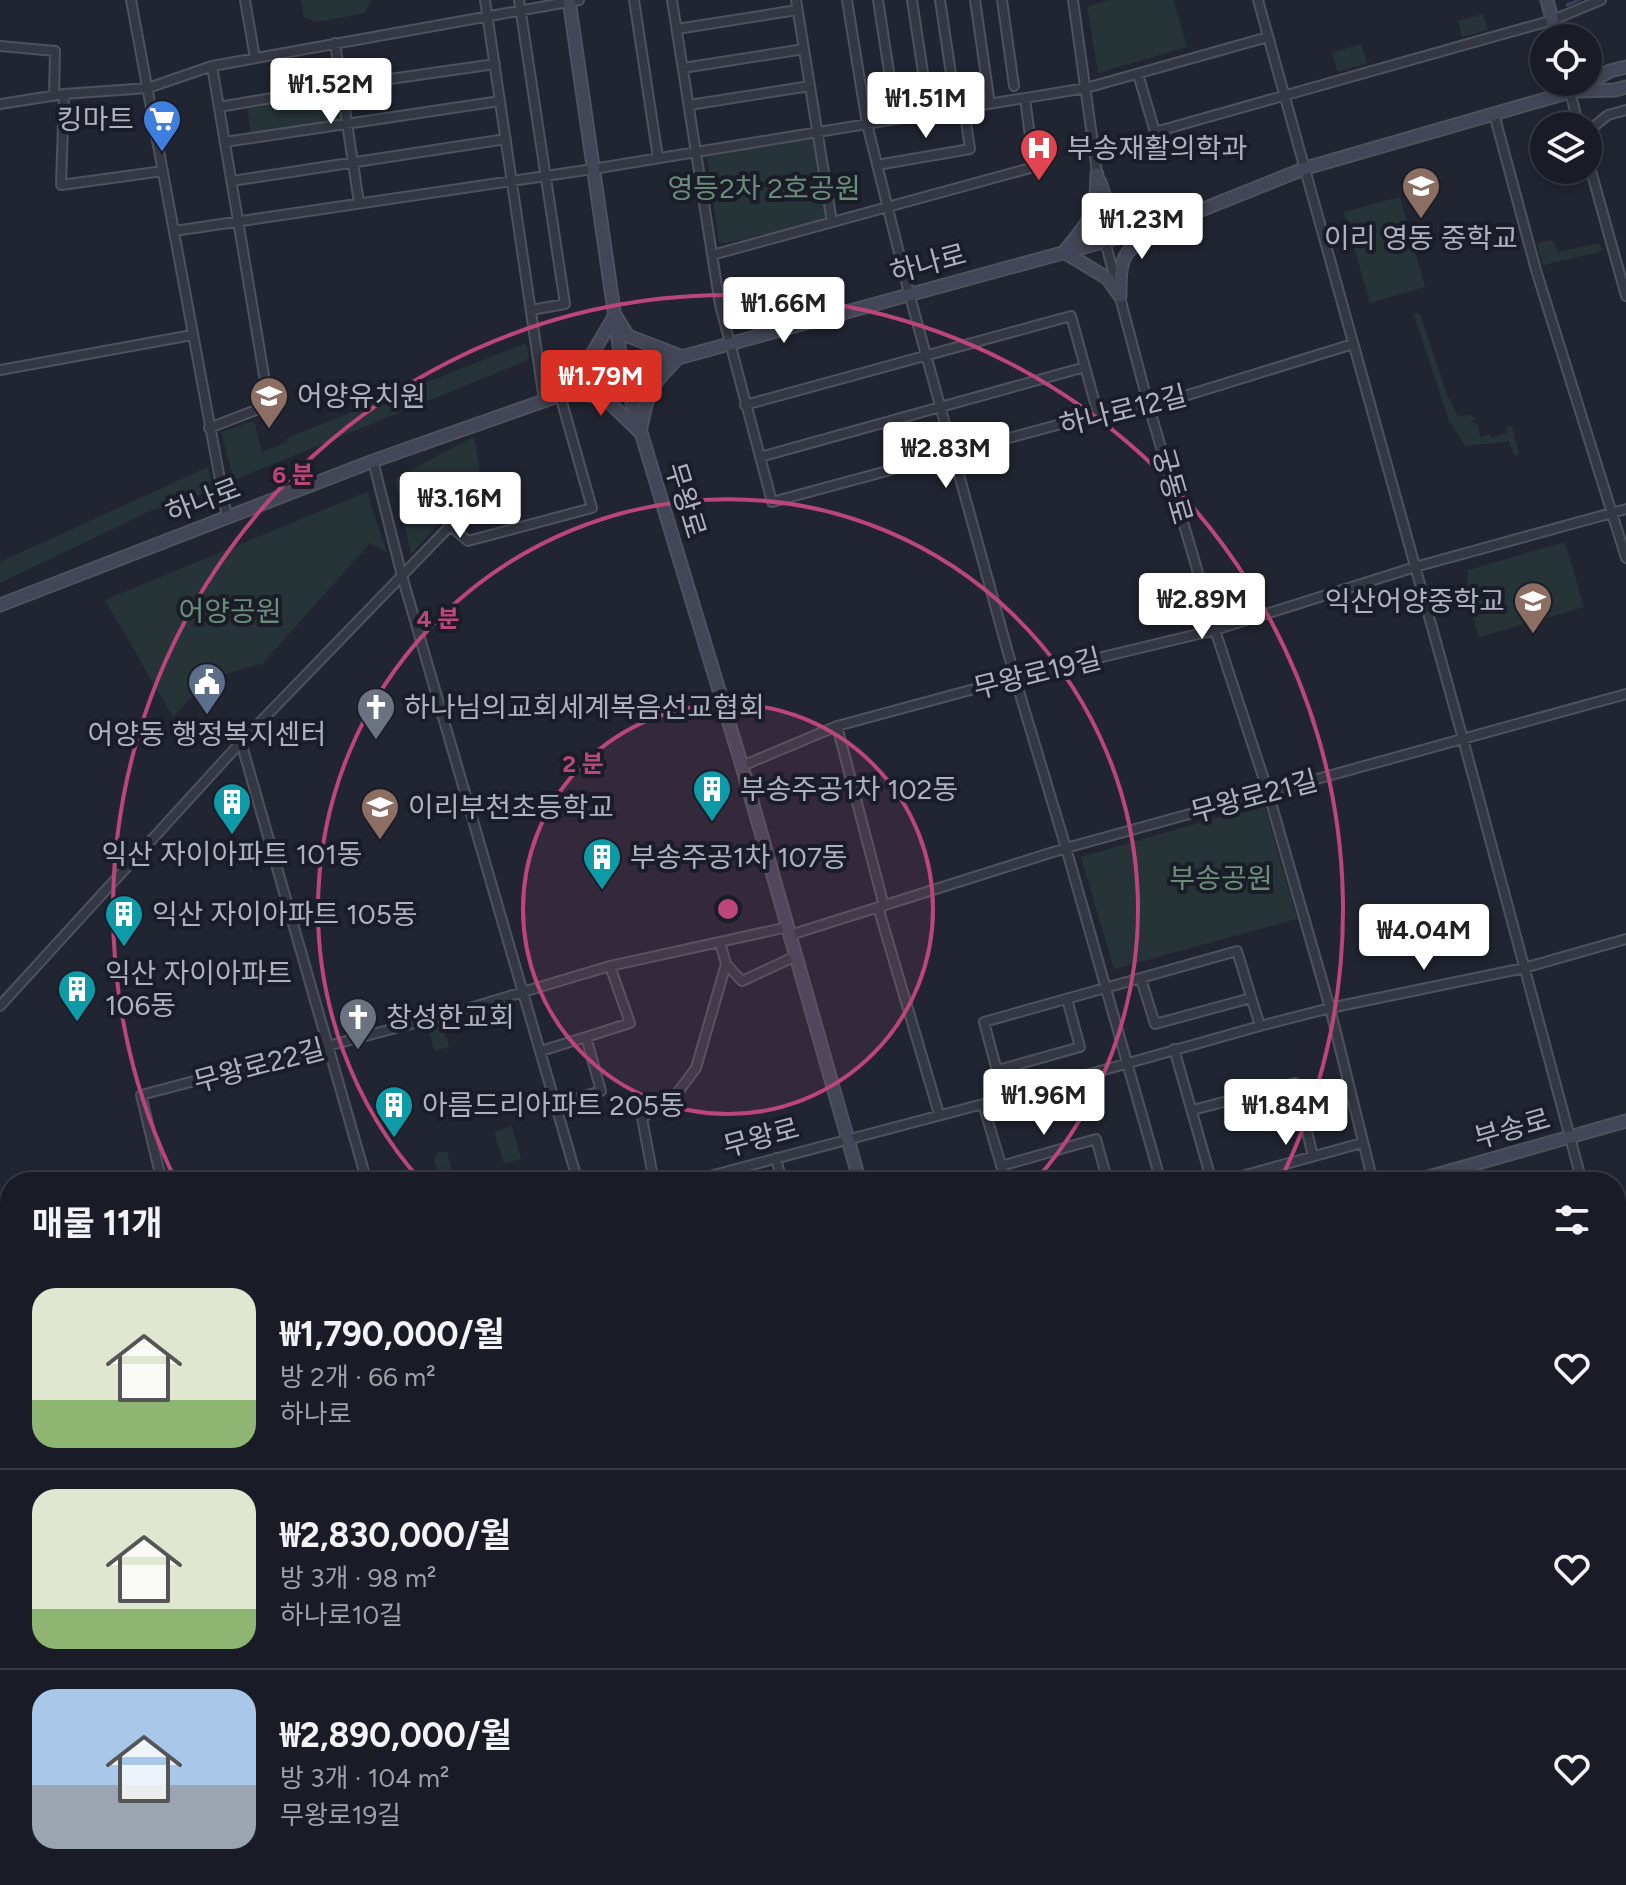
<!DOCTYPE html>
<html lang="ko">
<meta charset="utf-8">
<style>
:root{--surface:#191c26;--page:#262932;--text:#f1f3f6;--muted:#9fa1a7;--line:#373a43;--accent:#d93025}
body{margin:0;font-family:Figtree,"Noto Sans KR",sans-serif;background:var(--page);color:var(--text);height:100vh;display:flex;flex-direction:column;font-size:30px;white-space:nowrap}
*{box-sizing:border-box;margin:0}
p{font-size:26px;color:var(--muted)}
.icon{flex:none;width:44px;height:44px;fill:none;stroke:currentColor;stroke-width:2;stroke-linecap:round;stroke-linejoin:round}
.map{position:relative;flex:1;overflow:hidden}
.panel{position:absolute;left:0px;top:1172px;width:1626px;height:714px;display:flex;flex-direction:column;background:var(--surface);border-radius:32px 32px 0 0;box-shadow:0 4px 12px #0003,0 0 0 2px var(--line)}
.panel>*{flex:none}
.buttons{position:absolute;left:1530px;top:24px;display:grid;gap:16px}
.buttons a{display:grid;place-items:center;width:72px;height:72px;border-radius:50%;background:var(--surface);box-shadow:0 4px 12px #0003,0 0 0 2px var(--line);font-size:40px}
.price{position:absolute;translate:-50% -68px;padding:0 18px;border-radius:8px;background:#fff;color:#222;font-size:26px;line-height:52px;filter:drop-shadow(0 2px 4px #0008)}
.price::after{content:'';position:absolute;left:50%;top:48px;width:24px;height:18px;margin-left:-12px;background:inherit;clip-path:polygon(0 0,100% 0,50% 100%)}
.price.on{background:var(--accent);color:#fff}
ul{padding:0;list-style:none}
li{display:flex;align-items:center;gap:24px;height:200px;padding:0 32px}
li+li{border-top:2px solid var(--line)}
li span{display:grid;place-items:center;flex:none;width:224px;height:160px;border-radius:24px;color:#555}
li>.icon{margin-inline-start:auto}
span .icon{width:96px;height:96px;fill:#fffc;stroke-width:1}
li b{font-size:34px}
h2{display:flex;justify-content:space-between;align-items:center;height:96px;padding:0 32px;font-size:34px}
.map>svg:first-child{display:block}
.green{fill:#273437}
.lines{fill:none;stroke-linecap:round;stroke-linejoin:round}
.stream{stroke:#38405a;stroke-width:3}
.street-casing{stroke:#4e525e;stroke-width:12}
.secondary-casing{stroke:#4e525e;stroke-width:15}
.street{stroke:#343843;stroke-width:8}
.secondary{stroke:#434656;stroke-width:11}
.ring{fill:none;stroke:#bc4679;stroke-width:4}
.labels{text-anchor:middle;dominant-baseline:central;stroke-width:8;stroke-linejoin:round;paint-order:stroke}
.poi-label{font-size:28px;fill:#aeb2c0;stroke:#1a1d27;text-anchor:start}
.park-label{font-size:28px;fill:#698d78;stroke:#1a1d27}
.street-label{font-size:28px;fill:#aeb2c0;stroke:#1a1d27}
.centre{fill:#bc4679;stroke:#1a1d27;stroke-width:4}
.ring-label{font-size:24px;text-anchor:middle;font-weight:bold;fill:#bc4679;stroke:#1a1d27;stroke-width:8;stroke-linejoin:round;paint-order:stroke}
</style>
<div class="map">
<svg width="1626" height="1885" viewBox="0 0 1626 1885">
<rect width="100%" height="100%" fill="#212532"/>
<path class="green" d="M 301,0 L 371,0 L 365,13 L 317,22 L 304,17 Z
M 1110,0 L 1173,0 L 1187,47 L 1098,73 L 1087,6 Z
M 1483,14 L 1488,30 L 1462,37 L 1458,21 Z
M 1361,44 L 1367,63 L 1338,72 L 1332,53 Z
M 336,91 L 341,122 L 251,135 L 247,105 Z
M 815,135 L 828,213 L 824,220 L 726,243 L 719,242 L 706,151 Z
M 1400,197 L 1410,233 L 1406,234 L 1411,252 L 1415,251 L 1425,287 L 1370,303 L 1344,212 Z
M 1552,240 L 1559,252 L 1598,243 L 1602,249 L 1599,252 L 1543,265 L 1537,245 L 1541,242 Z
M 1416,313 L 1420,314 L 1448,397 L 1458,416 L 1472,415 L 1475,420 L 1470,422 L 1478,424 L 1480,437 L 1489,434 L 1491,438 L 1507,433 L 1506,427 L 1512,426 L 1519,454 L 1514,455 L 1509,441 C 1494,444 1480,444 1465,446 L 1449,421 L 1414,315 Z
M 526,343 L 529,357 L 526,361 L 234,480 L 221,432 L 254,421 L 262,452 L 287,442 L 287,438 Z
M 474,437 L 481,478 L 411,554 L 395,478 Z
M 208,467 L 213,490 L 170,506 L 154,509 L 0,583 L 0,562 Z
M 367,492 L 387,553 L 370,543 L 263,663 L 209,679 L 173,717 L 105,600 Z
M 1565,542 L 1584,607 L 1479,637 L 1467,596 L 1468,570 Z
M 1264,804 L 1297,919 L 1114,969 L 1081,857 Z
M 440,1015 L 449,1047 L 435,1051 L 425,1020 Z
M 512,1126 L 521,1159 L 504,1164 L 494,1132 Z
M 439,1152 L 447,1152 L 455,1182 L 440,1182 L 434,1159 Z"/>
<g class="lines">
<path class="stream" d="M 1567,5 L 1579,0"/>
<g class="street-casing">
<path id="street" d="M 131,0 L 227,517
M 245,0 L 255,58
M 485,0 L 544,400
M 519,0 L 565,304 L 531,310
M 634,0 L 658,158
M 672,0 L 720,305 L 772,502 L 1098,414 L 1149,407 L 1353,344
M 796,0 L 832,222
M 847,0 L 867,124 L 909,293 L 1015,678 L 1066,848 L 1161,1182
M 878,0 L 894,104 L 927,99 L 912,0
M 940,0 L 954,94
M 975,0 L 990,104
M 1002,0 L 1014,86
M 1073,0 L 1098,179
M 1258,0 L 1463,739 L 1582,1182
M 677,29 L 797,10
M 335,43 L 359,203
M 0,46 L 55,51 L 54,96
M 683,68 L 804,49
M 1138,74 L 1155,132 L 1553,20 L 1601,0
M 1570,92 L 1579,126
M 64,94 L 61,185 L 163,171
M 0,104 L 64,94 L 148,88 L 212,66 L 579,0
M 689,105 L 810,86
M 219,107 L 341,86 L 495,64
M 1494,114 L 1536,270 L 1626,558
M 1588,131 L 1608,115 L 1626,110
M 225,142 L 500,101
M 1588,160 L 1626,296
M 877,165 L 970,149 L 964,108
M 232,181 L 506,139
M 1099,193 L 1105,241 L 1149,407 L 1215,630 L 1268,792 L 1330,1008 L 1373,1182
M 174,231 L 593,169 L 1086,88 L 1268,37
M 712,255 L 1034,167 L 1025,98
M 0,370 L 192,335
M 745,405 L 1071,316 L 1098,414
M 209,428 L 269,405 L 212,66
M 760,457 L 1085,367
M 373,461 L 402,576 L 578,1182
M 450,526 L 468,541 L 592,508 L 560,395
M 837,726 L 884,906
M 241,742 L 367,1182
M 742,766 L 837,726 L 1015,678 L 1215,630 L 1415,567 L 1626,509
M 878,907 L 939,1114
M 790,935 L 1066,848 L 1626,694
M 726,964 L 742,981 L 796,956
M 1141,979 L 1155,1024 L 1251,998
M 0,1006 L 241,742 L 450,526 L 491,479
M 586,1037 L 630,1023 L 610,966
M 1174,1049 L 1212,1182
M 541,1051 L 586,1037 L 601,1091 L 556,1105
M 998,1070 L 1080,1047 L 1067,999
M 1004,1097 L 984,1022 L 1237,951 L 1260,1026
M 983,1104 L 1006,1182
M 1193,1110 L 1295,1083 L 1313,1156
M 776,1158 L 782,1182
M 1001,1166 L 1096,1139 L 1108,1182
M 162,1182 L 141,1095 L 453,1013 L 610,966 L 788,927
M 654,1182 L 642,1118 L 675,1096 L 696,1068 L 726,964 L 720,942
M 687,1182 L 983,1104 L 1260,1026 L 1330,1008 L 1524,968 L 1626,939
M 1220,1182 L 1362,1143
M 0,1267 L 10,1255
M 1616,1309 L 1626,1346
M 0,1530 L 10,1516
M 0,1643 L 10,1650
M 11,1876 L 26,1885
M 93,1876 L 104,1885
M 169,1876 L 182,1885
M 250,1876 L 263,1885
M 338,1876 L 351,1885
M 772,1876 L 774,1885
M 979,1876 L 982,1885
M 68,1885 L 73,1876
M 230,1885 L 236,1876
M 441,1885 L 448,1876"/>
</g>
<g class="secondary-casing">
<path id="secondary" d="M 569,0 L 623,373 L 742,766 L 860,1182
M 1547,0 L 1557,38
M 1575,91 L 1615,90 L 1626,87
M 1097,174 C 1097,215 1090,220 1064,252 L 1107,278 L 1120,296
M 1100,182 L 1106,200 L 1161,225
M 1120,296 C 1120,261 1121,252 1151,233
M 615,315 L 628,336 L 680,356 C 649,387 649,389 640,432 L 607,400 L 571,390 Z
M 0,605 L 373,461 L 623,373 L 1161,226 L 1306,168 L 1570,92 L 1610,71 L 1626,67
M 1411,1182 L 1626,1121
M 0,1306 L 10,1314
M 1048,1876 L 1051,1885
M 0,1882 L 8,1880 L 8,1885"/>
</g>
<use href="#street" class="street"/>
<use href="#secondary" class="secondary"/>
</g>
<circle cx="728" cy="909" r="205" fill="#bc4679" fill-opacity=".12"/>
<g class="ring">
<circle cx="728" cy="909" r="205"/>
<path d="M421 1181A410 410 0 1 1 1035 1181"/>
<path d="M175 1179A615 615 0 1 1 1281 1179"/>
</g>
<defs>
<g id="supermarket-pin" transform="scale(2)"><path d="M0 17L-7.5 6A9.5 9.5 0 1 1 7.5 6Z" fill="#3f7fe0" stroke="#1a1d27"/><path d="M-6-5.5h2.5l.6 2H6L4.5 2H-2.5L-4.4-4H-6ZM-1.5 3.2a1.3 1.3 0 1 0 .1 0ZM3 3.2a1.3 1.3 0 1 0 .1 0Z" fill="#fff"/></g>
<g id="hospital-pin" transform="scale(2)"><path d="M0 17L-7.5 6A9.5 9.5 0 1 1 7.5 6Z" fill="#e0444e" stroke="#1a1d27"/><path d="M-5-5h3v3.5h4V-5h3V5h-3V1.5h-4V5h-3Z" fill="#fff"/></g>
<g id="school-pin" transform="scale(2)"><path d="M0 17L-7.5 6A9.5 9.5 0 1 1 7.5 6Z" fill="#8d6e63" stroke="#1a1d27"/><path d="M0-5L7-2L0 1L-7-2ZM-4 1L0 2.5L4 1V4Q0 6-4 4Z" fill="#fff"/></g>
<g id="civic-pin" transform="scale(2)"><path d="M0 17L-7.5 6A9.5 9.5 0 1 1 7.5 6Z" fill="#5c6f8a" stroke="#1a1d27"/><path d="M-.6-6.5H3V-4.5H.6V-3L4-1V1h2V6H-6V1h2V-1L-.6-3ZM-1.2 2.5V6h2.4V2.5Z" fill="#fff"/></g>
<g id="church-pin" transform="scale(2)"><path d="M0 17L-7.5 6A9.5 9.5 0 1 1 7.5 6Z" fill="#6b7280" stroke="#1a1d27"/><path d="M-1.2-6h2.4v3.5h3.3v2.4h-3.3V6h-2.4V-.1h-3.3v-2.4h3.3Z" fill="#fff"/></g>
<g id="building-pin" transform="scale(2)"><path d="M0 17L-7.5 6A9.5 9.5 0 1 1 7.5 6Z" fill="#0f9aa8" stroke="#1a1d27"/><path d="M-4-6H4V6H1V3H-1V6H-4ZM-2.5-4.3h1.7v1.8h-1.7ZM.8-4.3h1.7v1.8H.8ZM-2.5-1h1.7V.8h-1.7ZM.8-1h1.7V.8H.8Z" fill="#fff"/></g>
</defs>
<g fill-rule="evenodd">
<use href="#supermarket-pin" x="162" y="119"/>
<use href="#hospital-pin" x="1039" y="148"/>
<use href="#school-pin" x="1421" y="186"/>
<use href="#school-pin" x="269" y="396"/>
<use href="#school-pin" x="1533" y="601"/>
<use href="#civic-pin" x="207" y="682"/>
<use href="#church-pin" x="376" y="707"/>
<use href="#building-pin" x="712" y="789"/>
<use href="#building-pin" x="232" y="802"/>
<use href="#school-pin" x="380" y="807"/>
<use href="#building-pin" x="602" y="857"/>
<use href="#building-pin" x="124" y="914"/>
<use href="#building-pin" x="77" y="989"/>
<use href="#church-pin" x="358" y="1017"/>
<use href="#building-pin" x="394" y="1105"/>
</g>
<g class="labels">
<g class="poi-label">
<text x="134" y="119" text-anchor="end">킹마트</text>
<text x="1067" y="148">부송재활의학과</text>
<text x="1421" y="238" text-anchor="middle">이리 영동 중학교</text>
<text x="297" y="396">어양유치원</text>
<text x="1505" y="601" text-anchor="end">익산어양중학교</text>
<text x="404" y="707">하나님의교회세계복음선교협회</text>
<text x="207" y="734" text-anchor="middle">어양동 행정복지센터</text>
<text x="740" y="789">부송주공1차 102동</text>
<text x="408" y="807">이리부천초등학교</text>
<text x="232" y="854" text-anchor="middle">익산 자이아파트 101동</text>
<text x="630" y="857">부송주공1차 107동</text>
<text x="152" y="914">익산 자이아파트 105동</text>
<text x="105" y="973">익산 자이아파트<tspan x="105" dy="32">106동</tspan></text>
<text x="386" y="1017">창성한교회</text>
<text x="422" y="1105">아름드리아파트 205동</text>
</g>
<g class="park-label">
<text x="764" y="188">영등2차 2호공원</text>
<text x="230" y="611">어양공원</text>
<text x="1221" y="878">부송공원</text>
</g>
<g class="street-label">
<text transform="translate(928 263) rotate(-15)">하나로</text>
<text transform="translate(1123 410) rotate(-14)">하나로12길</text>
<text transform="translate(1173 486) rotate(74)">궁동로</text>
<text transform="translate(203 500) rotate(-21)">하나로</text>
<text transform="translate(686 500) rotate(73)">무왕로</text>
<text transform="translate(1037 673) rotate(-14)">무왕로19길</text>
<text transform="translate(1254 796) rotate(-15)">무왕로21길</text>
<text transform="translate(259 1065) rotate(-15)">무왕로22길</text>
<text transform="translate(1512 1128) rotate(-16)">부송로</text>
<text transform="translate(761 1137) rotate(-15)">무왕로</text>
</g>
</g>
<circle cx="728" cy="909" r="12" class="centre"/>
<g class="ring-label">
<text x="293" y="483">6 분</text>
<text x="438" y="627">4 분</text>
<text x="583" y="772">2 분</text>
</g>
</svg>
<div class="buttons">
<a><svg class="icon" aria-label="locate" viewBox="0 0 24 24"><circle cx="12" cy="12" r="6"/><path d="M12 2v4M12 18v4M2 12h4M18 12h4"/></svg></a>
<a><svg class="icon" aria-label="layers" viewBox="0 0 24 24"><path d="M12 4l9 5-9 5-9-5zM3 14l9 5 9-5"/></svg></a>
</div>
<b class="price" style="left:331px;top:126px">₩1.52M</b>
<b class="price" style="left:926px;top:140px">₩1.51M</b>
<b class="price" style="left:1142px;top:261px">₩1.23M</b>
<b class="price" style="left:784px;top:345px">₩1.66M</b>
<b class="price on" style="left:601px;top:418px">₩1.79M</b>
<b class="price" style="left:946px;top:490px">₩2.83M</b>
<b class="price" style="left:460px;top:540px">₩3.16M</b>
<b class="price" style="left:1202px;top:641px">₩2.89M</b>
<b class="price" style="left:1424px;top:972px">₩4.04M</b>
<b class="price" style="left:1044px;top:1137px">₩1.96M</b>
<b class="price" style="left:1286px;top:1147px">₩1.84M</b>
<section class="panel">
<h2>매물 11개<svg class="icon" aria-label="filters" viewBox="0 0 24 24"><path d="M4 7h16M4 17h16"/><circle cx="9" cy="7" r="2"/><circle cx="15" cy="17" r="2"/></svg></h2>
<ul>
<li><span style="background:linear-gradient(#dfe7d0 70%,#8fb573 0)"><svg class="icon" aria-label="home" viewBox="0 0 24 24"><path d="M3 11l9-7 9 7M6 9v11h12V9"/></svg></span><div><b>₩1,790,000/월</b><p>방 2개 · 66 m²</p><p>하나로</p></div><svg class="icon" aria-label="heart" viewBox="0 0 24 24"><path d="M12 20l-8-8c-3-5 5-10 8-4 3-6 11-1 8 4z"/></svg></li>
<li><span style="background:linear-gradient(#dfe7d0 75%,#8fb573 0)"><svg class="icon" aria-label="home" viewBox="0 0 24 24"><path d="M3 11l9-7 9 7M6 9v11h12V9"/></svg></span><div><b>₩2,830,000/월</b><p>방 3개 · 98 m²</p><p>하나로10길</p></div><svg class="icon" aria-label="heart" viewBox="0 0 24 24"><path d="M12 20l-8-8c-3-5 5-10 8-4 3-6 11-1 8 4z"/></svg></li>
<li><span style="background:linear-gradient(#a9c7e8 60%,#9aa5b1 0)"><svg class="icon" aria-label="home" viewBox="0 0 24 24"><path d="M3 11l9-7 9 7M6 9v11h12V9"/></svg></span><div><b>₩2,890,000/월</b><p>방 3개 · 104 m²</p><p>무왕로19길</p></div><svg class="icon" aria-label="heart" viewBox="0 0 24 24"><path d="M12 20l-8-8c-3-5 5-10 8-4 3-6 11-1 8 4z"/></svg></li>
</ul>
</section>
</div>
